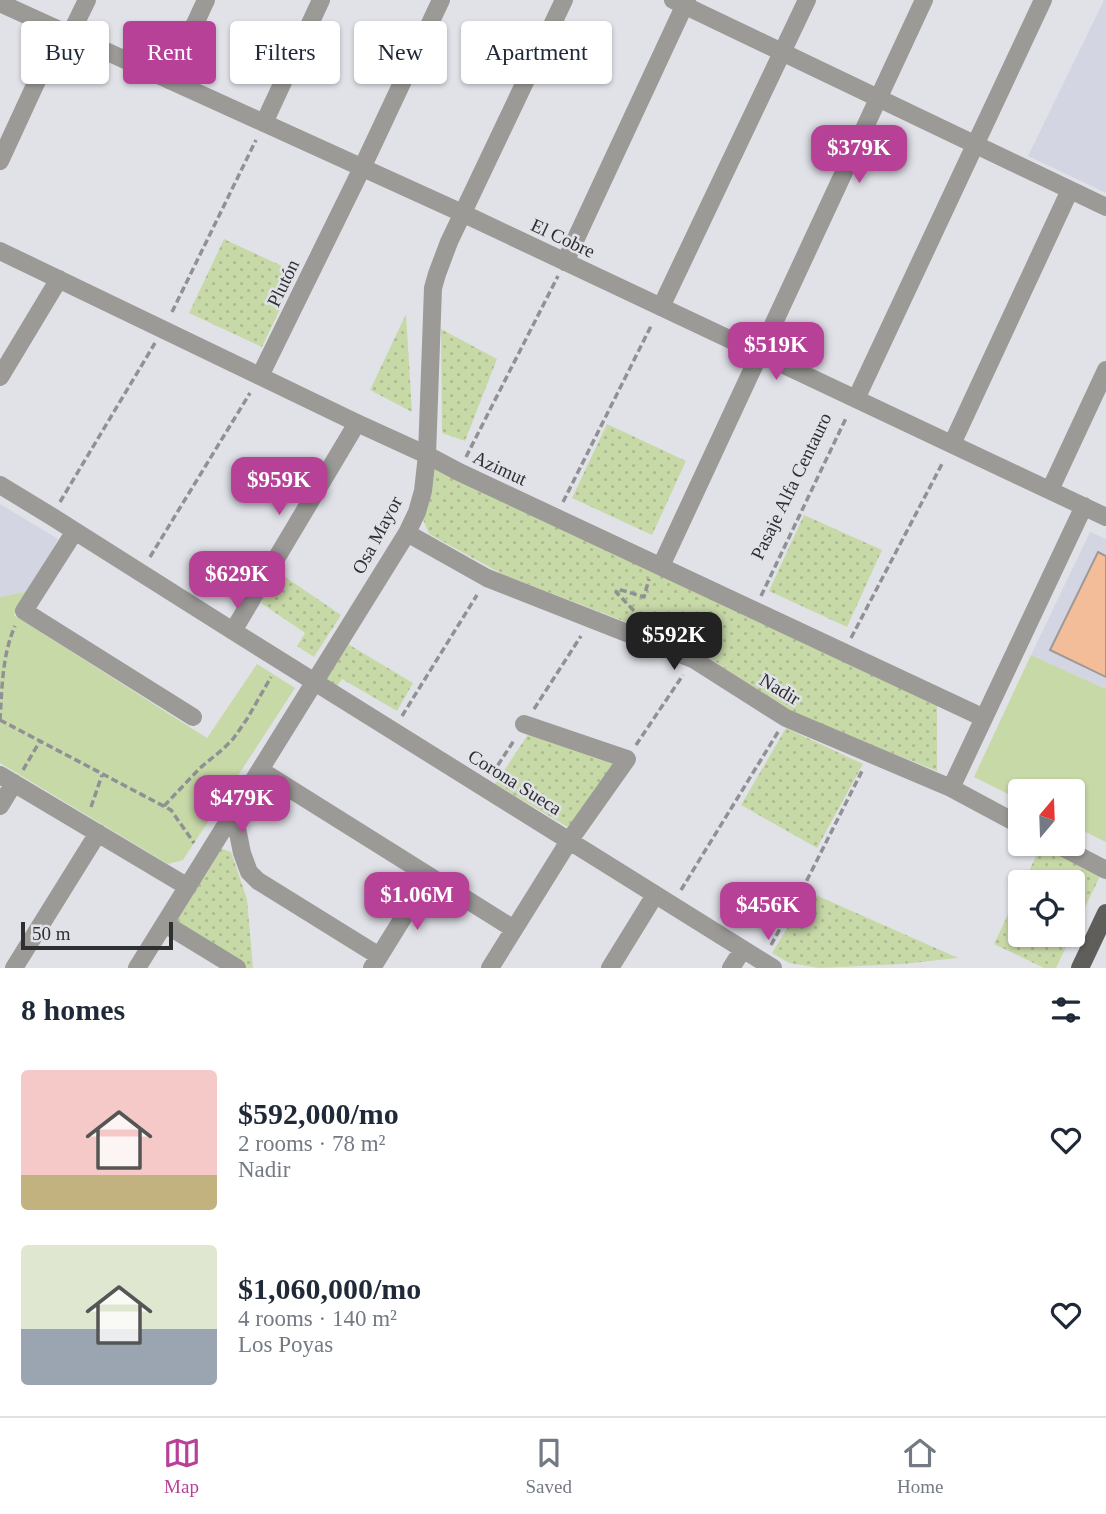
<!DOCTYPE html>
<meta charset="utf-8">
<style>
:root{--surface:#fff;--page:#f6f6f7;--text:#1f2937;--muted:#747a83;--line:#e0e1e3;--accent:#b84198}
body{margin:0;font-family:Georgia,serif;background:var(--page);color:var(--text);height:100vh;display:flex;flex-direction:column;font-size:26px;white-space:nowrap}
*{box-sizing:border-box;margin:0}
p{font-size:23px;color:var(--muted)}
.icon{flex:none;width:38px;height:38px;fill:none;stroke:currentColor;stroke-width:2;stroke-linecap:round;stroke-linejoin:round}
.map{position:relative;height:968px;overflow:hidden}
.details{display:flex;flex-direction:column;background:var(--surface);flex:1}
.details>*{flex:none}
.banner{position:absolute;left:21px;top:21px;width:700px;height:63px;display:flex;gap:14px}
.needle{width:46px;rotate:19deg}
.controls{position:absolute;left:1008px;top:779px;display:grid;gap:14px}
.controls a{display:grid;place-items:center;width:77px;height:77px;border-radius:7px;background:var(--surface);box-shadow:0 2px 5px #0004;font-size:35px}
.scale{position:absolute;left:21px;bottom:18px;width:152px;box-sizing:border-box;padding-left:7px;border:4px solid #2e2f31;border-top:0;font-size:19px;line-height:24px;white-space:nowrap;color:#2e2f31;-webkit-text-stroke:5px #e1e2e8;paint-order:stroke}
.price{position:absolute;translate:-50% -60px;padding:0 16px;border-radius:14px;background:var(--accent);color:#fff;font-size:23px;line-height:46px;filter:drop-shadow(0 2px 4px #0008)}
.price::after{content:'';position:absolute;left:50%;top:42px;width:21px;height:16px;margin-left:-10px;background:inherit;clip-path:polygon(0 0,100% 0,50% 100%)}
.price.on{background:#222;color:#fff}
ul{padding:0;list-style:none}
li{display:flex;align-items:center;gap:21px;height:175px;padding:0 21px}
li span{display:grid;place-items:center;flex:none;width:196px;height:140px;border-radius:7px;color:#555}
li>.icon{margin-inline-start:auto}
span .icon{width:84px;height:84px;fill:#fffc;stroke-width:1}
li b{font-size:30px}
h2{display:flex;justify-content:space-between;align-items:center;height:84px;padding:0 21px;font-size:30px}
.tag{padding:0 24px;border-radius:7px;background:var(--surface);box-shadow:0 2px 5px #0004;font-size:24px;line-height:63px}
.tag.on{background:var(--accent);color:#fff}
.menu{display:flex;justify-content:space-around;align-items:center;height:98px;border-top:2px solid var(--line);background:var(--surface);font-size:19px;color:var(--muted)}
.menu a{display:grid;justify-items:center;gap:4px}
.menu .on{color:var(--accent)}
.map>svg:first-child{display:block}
.built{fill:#d4d5e3}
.grass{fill:url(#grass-dots)}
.park{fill:#c8d9a8}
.building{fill:#f3bd99;stroke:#9f9995;stroke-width:2}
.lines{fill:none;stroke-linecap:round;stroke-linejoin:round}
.path{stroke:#909195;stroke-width:3.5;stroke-dasharray:7 3.5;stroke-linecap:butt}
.minor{stroke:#9b9a97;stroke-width:18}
.major{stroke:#605e5a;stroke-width:18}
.labels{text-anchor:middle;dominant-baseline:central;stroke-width:5;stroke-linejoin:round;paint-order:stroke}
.street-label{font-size:19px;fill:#2e2f31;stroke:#e1e2e8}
</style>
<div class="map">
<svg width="1106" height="968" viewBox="0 0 1106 968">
<defs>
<pattern id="grass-dots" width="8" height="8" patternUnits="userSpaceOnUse" patternTransform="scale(1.75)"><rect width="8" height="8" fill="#c8d9a8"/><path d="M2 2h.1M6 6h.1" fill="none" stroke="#acbb91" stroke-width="1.8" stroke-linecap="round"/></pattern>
</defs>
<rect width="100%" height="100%" fill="#e1e2e8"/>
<path class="built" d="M 1104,0 L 1106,0 L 1106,193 L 1028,156 Z
M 0,504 L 58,539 L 29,591 L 0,597 Z
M 1090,532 L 1106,539 L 1106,689 L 1031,655 Z"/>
<path class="grass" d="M 224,239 L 297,273 L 262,347 L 189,313 Z
M 406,314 L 412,412 L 370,390 Z
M 441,329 L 497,359 L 465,441 L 442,433 Z
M 607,424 L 686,461 L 652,535 L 572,498 Z
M 429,465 L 937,705 L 937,771 L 791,713 L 696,649 L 504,575 L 429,534 L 422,517 Z
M 804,515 L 882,550 L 847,627 L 769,591 Z
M 278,572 L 341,615 L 314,657 L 297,646 L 305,633 L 261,603 Z
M 348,644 L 413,683 L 397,711 L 342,679 L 335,689 L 324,682 Z
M 786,728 L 863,764 L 817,848 L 741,805 Z
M 531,730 L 619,760 L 571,829 L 495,784 Z
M 1041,845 L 1101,874 L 1073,933 L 1073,882 L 1024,882 Z
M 217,847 L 231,852 L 247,899 L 253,968 L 244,968 L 170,923 Z
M 1020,889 L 1020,934 L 1072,935 L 1056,968 L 1044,968 L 994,944 Z
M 809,892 L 958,958 L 903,964 L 819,968 L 789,963 L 772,953 Z"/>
<path class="park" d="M 29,591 L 14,615 L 207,738 L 257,664 L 295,688 L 183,860 L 168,864 L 0,763 L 0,597 Z
M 1031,655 L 1106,689 L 1106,842 L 1073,826 L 1073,791 L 1020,791 L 1020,800 L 974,777 Z"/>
<path class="building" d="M 1098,552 L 1106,556 L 1106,677 L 1050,650 Z"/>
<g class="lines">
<path class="path" d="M 172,312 L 256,140
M 466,457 L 558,276
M 60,502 L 155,343
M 563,502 L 652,324
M 150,557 L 250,393
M 761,596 L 847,416
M 638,619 L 639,616 L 616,592 L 618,589 L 644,597 L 649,579
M 851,638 L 943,462
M 534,709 L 581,636
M 402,716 L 477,595
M 0,720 L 171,810 L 194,843
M 0,720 C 2,689 2,655 15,626
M 636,745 L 683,675
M 23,770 L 40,741
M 492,774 L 515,739
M 164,806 L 200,768 L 223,749 L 233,739 L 247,719 L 271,677
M 91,807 L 102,775
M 681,890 L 778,732
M 771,945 L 805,884 L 863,769"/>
<path class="minor" d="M 673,0 L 1106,207
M 0,3 L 462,213 L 1106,517
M 70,35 L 87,0
M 169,80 L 206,0
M 264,123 L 321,0
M 0,161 L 60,31
M 0,251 L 357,423 L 427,455 L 459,472 L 984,718
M 565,262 L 687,0
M 661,307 L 807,0
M 260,376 L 362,168 L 441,0
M 0,377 L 59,279
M 856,399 L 1043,0
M 952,444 L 1070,190
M 0,485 L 51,516 L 233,631 L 773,968
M 1050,490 L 1106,370
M 75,531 L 24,611 L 193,717
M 407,533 L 487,578 L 693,659 L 786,718 L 951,788 L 1020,825
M 661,566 L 924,0
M 233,631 L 357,423
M 260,770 L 514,929
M 0,775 L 188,887
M 951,788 L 1084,506
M 0,806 L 14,783
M 234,813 L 242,853 L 249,872 L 258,881 L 379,956
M 1056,844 L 1106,870
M 165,924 L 237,968
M 14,968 L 98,833
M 137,968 L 407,533 L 417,512 L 423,491 L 427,455 L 433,288 L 437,274 L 449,242 L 564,0
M 372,968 L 429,876
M 490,968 L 569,841 L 627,759 L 524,724
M 610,968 L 655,895
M 731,968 L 743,949"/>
<path class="major" d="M 1080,968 L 1106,913"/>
</g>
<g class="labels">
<g class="street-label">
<text transform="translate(563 238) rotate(25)">El Cobre</text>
<text transform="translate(283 283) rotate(-64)">Plutón</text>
<text transform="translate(500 468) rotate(25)">Azimut</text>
<text transform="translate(791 486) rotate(-64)">Pasaje Alfa Centauro</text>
<text transform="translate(377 535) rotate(-62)">Osa Mayor</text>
<text transform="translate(780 689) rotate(31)">Nadir</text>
<text transform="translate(515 782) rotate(32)">Corona Sueca</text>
</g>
</g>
</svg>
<div class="controls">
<a><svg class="needle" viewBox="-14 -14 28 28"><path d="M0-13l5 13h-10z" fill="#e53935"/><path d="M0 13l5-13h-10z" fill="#747a83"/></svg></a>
<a><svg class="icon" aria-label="locate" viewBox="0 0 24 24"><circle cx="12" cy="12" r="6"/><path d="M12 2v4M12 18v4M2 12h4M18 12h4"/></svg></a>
</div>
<div class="scale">50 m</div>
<b class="price" style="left:859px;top:185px">$379K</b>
<b class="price" style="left:776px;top:382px">$519K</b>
<b class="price" style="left:279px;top:517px">$959K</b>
<b class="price" style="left:237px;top:611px">$629K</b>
<b class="price on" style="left:674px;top:672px">$592K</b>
<b class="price" style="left:242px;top:835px">$479K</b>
<b class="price" style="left:417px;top:932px">$1.06M</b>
<b class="price" style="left:768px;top:942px">$456K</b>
<div class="banner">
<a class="tag">Buy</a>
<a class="tag on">Rent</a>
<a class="tag">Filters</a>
<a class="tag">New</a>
<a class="tag">Apartment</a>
</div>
</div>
<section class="details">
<h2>8 homes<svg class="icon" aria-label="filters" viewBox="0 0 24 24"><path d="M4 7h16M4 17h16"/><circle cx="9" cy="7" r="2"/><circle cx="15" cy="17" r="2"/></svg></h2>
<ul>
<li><span style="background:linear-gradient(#f6c9c9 75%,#c2b280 0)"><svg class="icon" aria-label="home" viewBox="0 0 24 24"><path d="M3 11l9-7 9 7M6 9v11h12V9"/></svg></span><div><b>$592,000/mo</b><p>2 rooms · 78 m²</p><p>Nadir</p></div><svg class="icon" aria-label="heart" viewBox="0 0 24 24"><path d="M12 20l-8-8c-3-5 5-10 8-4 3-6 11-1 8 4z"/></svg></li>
<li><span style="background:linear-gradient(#dfe7d0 60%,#9aa5b1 0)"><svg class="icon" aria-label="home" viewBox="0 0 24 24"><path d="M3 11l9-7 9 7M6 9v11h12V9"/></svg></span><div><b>$1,060,000/mo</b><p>4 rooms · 140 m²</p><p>Los Poyas</p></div><svg class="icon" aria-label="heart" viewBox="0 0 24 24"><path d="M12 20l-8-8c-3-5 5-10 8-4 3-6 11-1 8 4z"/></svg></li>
</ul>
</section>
<nav class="menu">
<a class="on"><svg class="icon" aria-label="map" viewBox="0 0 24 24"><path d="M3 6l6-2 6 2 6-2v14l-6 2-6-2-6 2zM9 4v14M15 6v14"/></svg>Map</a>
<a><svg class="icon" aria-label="saved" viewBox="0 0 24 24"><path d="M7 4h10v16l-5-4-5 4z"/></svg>Saved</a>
<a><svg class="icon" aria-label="home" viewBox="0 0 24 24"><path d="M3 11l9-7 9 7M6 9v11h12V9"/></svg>Home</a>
</nav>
